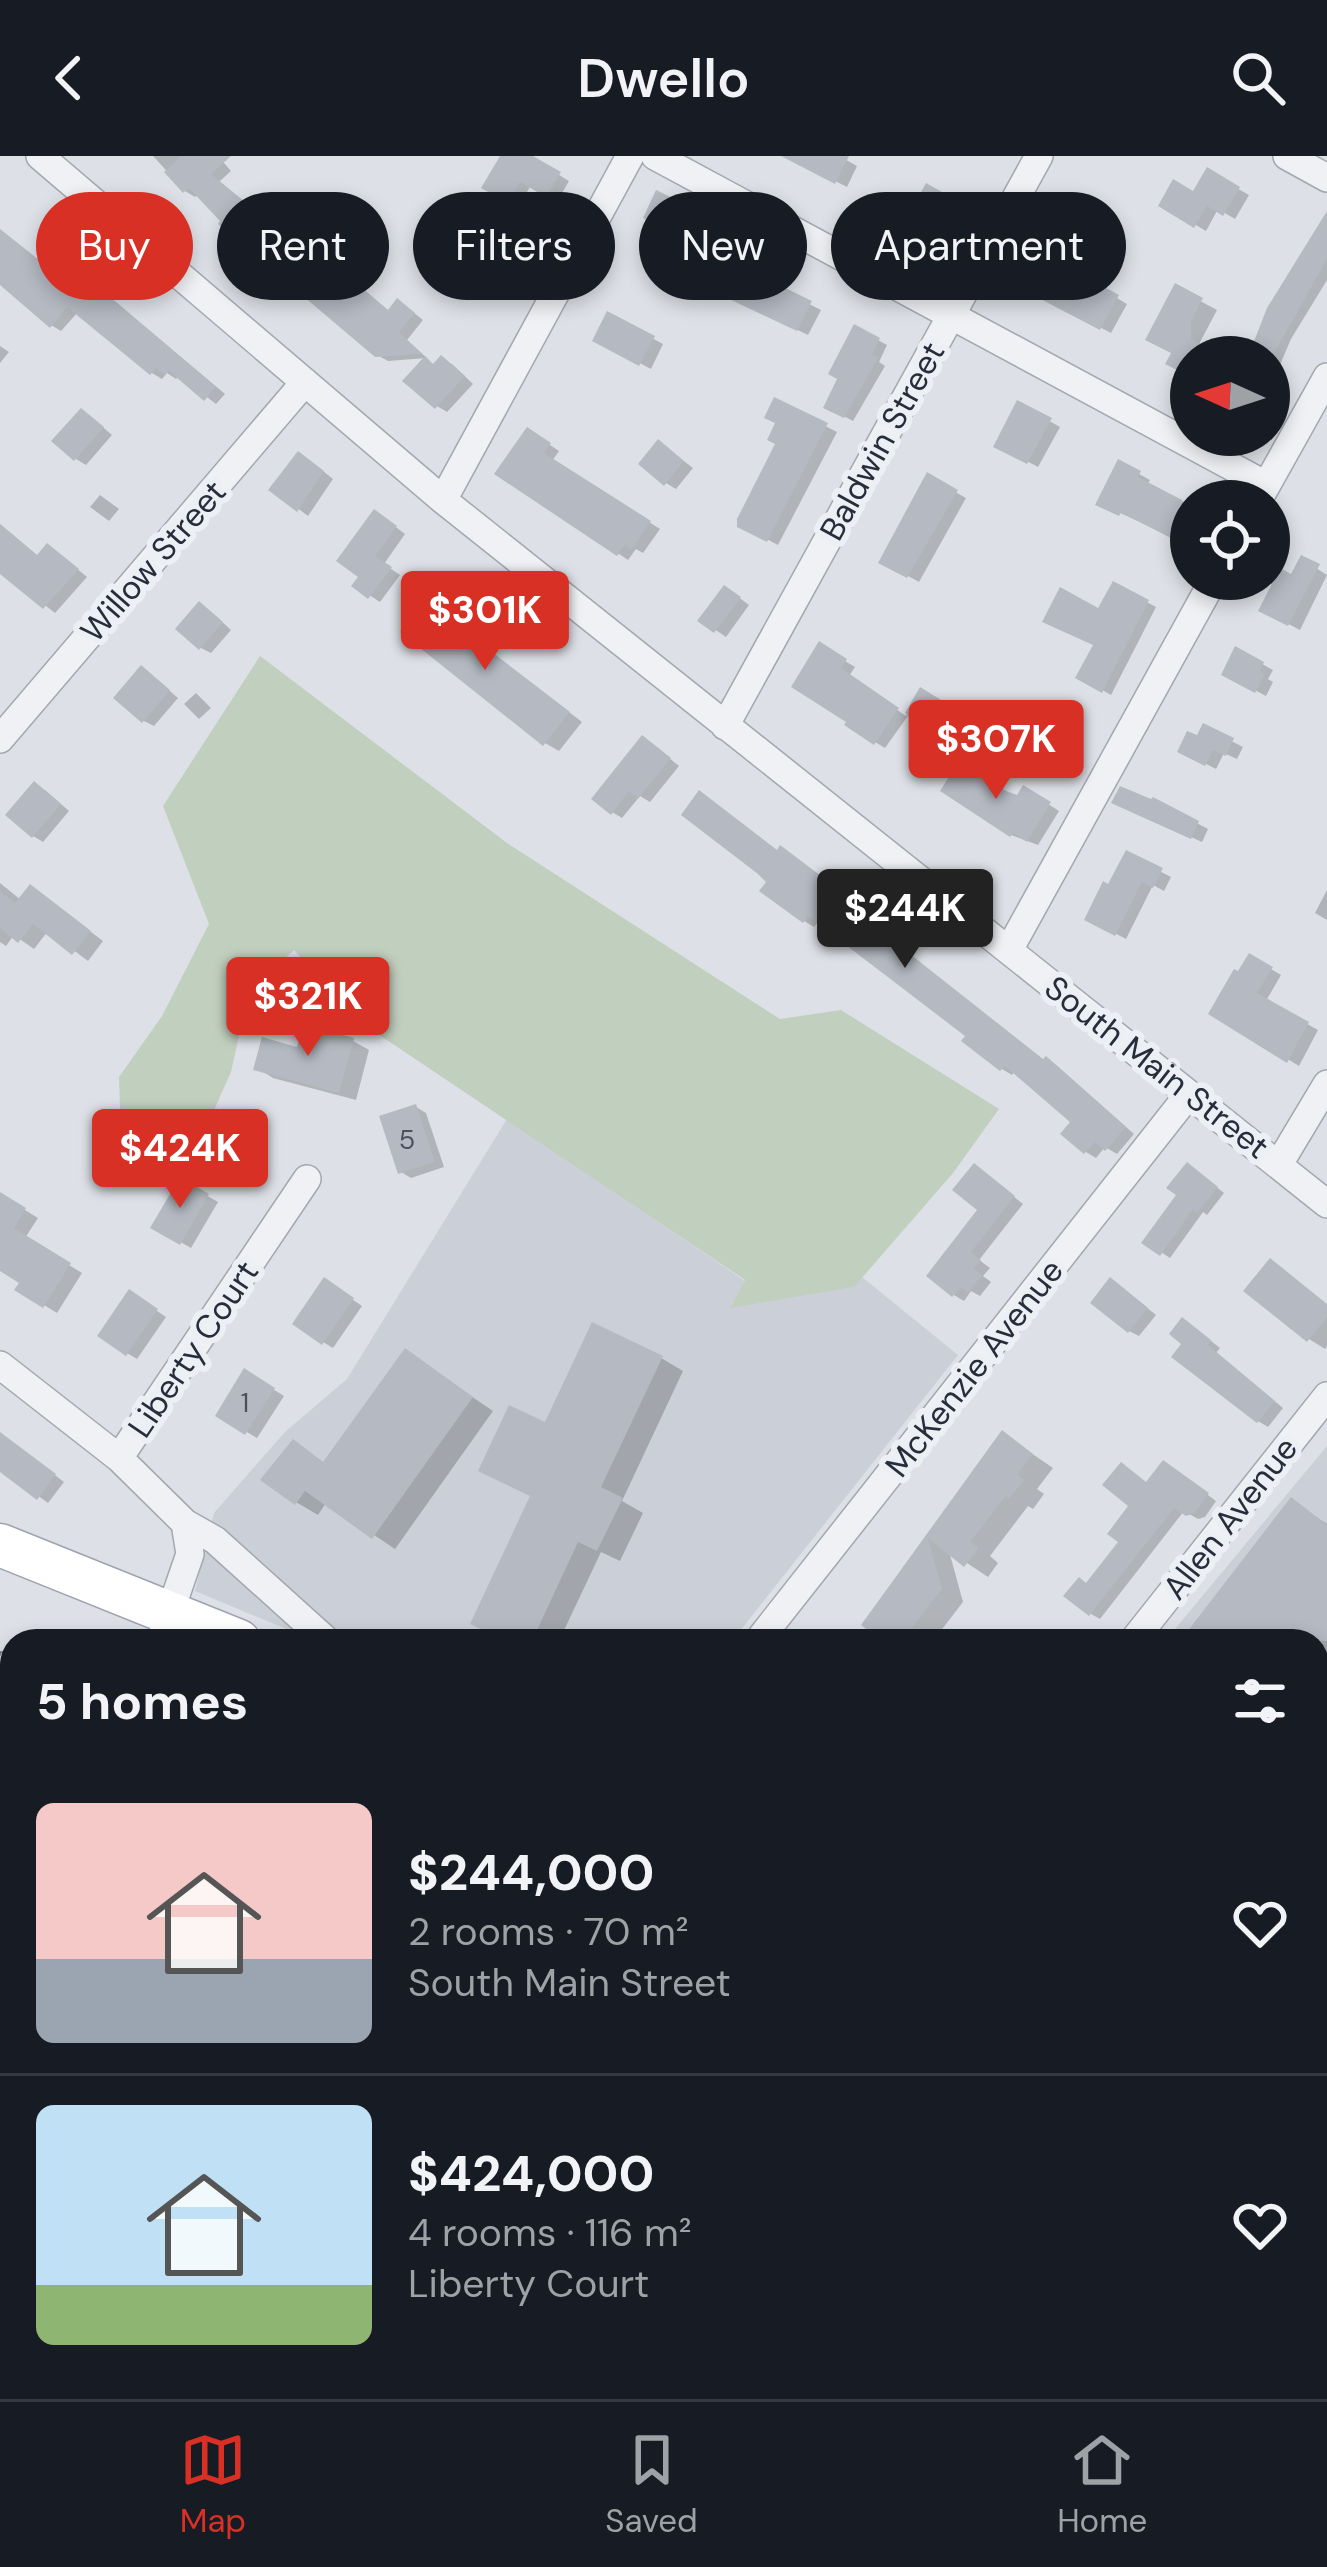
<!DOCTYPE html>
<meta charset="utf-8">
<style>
:root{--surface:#171b24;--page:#20242c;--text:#f1f3f6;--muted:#9ea1a6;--line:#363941;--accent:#d93025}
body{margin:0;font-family:"DM Sans",sans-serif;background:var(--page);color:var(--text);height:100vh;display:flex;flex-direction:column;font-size:45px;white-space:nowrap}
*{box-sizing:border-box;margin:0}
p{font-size:39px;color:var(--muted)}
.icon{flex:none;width:66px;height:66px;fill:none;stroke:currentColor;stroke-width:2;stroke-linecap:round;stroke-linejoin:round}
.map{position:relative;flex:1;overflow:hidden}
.drawer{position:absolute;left:0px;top:1473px;width:1329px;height:771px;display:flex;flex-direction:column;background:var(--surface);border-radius:36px 36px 0 0;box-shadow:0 6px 18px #0003}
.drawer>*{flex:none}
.top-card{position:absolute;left:36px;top:36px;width:1257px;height:108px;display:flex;gap:24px}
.needle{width:78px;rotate:273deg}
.tools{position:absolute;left:1170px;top:180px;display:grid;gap:24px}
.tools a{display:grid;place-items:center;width:120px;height:120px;border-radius:50%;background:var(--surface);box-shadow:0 6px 18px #0003;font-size:60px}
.price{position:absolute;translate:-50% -102px;padding:0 27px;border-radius:12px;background:var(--accent);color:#fff;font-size:39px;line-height:78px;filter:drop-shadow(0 3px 6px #0008)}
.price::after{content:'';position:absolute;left:50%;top:72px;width:36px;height:27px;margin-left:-18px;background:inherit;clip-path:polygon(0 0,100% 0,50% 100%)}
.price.active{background:#222;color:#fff}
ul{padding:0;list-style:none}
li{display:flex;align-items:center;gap:36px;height:300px;padding:0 36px}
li+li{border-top:3px solid var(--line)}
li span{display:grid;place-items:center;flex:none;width:336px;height:240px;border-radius:18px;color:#555}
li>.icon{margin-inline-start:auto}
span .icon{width:144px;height:144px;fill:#fffc;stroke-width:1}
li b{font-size:51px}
h2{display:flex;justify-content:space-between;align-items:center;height:144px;padding:0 36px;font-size:51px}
.tag{padding:0 42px;border-radius:54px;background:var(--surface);box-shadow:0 6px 18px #0003;font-size:42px;line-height:108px}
.tag.active{background:var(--accent);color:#fff}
header{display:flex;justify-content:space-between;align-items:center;height:156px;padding:0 36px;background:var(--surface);font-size:54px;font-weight:600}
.dock{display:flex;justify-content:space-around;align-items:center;height:168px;border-top:3px solid var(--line);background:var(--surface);font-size:33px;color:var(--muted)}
.dock a{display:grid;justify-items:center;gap:6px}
.dock .active{color:var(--accent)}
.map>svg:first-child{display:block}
.built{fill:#cbcfd7}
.green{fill:#c1cfbe}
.shadow{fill:#0003}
.building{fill:#b4b9c2}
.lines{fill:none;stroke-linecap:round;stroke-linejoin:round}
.street-casing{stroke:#a3a7af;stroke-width:30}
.primary-casing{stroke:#9da3b1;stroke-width:45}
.street{stroke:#eff1f4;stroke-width:27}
.primary{stroke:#fff;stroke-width:42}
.rail-casing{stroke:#777e8e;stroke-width:12}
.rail{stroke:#eceff4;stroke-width:8;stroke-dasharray:22;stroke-linecap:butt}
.labels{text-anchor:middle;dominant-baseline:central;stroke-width:12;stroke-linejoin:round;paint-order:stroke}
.number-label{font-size:27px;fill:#4a505d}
.street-label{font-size:33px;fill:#272d3b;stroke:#eceff4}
</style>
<header><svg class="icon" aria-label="back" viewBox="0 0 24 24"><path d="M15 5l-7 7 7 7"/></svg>Dwello<svg class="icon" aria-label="search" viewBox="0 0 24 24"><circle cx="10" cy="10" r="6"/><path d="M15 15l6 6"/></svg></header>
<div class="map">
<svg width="1327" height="2243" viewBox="0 0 1327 2243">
<rect width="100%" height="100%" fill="#dde0e6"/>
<path class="built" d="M 507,963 L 745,1125 L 731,1150 L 853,1131 L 862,1121 L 958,1199 L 732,1485 L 315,1485 L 195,1435 L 214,1357 L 285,1276 L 347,1223 Z
M 1327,1290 L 1327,1893 L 1317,1889 L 1317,1485 L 1165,1485 Z
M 0,1618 L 12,1623 L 12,2040 L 0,2064 Z
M 1317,2064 L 1327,2068 L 1327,2243 L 487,2243 L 491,2236 L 485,2232 L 1317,2232 Z"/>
<path class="green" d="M 260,500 L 507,687 L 780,863 L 841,854 L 999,953 L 953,1017 L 854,1131 L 730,1152 L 745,1124 L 354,862 L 294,794 L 248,838 L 231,916 L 193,1001 L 121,985 L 119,921 L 162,860 L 209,768 L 163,650 Z
M 312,2232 L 485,2232 L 491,2235 L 487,2243 L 307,2243 Z"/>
<path class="shadow" d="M 153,0 L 218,0 L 231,15 L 219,26 L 274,70 L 282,61 L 292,67 L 318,91 L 316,94 L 390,156 L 408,152 L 423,164 L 407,184 L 427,202 L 388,205 L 377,199 L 199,38 L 195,41 L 185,35 Z
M 504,0 L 528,0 L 569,25 L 558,44 L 531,29 L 519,50 L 486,31 Z
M 808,0 L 839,0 L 857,10 L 847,31 L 804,9 Z
M 1208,16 L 1249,39 L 1235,63 L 1218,53 L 1206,75 L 1162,49 L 1194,39 Z
M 927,31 L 968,54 L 950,87 L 909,64 Z
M 697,56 L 707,62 L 695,86 L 745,113 L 740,122 L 774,140 L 778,132 L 821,154 L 808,179 L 688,121 L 688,97 L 664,84 L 669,72 Z
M 1327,68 L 1327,124 L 1291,183 L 1279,211 L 1279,245 L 1269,246 L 1269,201 L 1251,201 Z
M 508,98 L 530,110 L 522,124 L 500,112 Z
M 1056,100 L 1103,122 L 1098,131 L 1127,148 L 1111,177 L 1030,135 Z
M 80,116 L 225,238 L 216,248 L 179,220 L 176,223 L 167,217 L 162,223 L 152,217 L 78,156 L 61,175 L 51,169 L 60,122 Z
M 1176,132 L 1217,154 L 1198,190 L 1219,201 L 1191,201 L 1191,219 L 1174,197 Z
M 608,159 L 663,188 L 651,213 L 596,184 Z
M 855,172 L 887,189 L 879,206 L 885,210 L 853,265 L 827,251 L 841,222 Z
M 0,190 L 9,196 L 0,207 Z
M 452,208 L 473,228 L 447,256 L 437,250 L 435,210 Z
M 776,245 L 837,276 L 778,389 L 740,369 L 779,287 Z
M 1019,248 L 1060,271 L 1038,311 L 997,289 Z
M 92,262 L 112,279 L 86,309 L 76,303 Z
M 538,281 L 559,295 L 552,305 L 660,373 L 643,397 L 636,393 L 628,404 L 498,317 Z
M 668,293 L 693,312 L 676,333 L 666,327 Z
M 309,304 L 333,323 L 308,360 L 272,333 Z
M 1119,307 L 1150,324 L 1147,329 L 1191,353 L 1191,390 L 1099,347 Z
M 928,321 L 966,342 L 919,426 L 883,406 Z
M 100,339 L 119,353 L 109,365 L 90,351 Z
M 385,363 L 405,378 L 384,408 L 400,419 L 380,446 L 355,430 Z
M 0,368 L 39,401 L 57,396 L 87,421 L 55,457 L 0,414 Z
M 1302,403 L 1327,419 L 1300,474 L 1262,454 L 1292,422 Z
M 1114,429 L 1156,451 L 1111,539 L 1079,521 L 1097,488 L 1100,456 Z
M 734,438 L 749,449 L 726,481 L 701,464 Z
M 210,455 L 231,474 L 211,497 L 201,492 Z
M 439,456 L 582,566 L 559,595 L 545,587 Z
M 820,490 L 855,511 L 849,520 L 906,560 L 921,535 L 955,556 L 942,576 L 910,557 L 885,592 L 875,586 Z
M 1237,494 L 1273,514 L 1268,523 L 1273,526 L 1266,540 L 1225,518 Z
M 151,519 L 178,542 L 154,570 L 144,565 Z
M 196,537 L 211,552 L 199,563 L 184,548 Z
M 987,549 L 1015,566 L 1001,588 L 991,582 Z
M 1048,560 L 1081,580 L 1069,599 L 1036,579 Z
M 1204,571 L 1243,591 L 1237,603 L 1224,597 L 1216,613 L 1181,595 L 1198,583 Z
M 653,589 L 679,610 L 650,646 L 640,640 L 622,662 L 612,656 Z
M 1024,633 L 1059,655 L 1038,689 L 1011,679 L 1018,642 Z
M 45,634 L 69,655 L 43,686 L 33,680 Z
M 1154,645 L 1208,673 L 1202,686 L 1125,651 Z
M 779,696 L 791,699 L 842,738 L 843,743 L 911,797 L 909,799 L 1044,906 L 1056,909 L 1134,978 L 1117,998 L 1105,991 L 1096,1002 L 1086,996 L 1064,977 L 1075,965 L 1015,915 L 1012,919 L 1002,913 L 965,884 L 969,879 L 819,764 L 814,771 L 804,765 Z
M 1127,698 L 1171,721 L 1164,735 L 1153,729 L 1126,783 L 1088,763 Z
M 0,727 L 21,744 L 31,731 L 103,785 L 88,805 L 48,775 L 34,793 L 14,779 L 6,790 L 0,786 Z
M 1327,734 L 1327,764 L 1315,757 Z
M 1250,801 L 1281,819 L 1266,845 L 1318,874 L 1299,910 L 1212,857 Z
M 353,885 L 369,894 L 356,944 L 273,922 L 257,912 L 300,894 Z
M 416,951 L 426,957 L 444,1011 L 411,1022 L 401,1016 Z
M 1196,1015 L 1224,1037 L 1207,1059 L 1203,1056 L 1170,1102 L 1146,1086 Z
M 984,1017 L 1023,1048 L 979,1104 L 990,1112 L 983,1120 L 991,1126 L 980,1140 L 971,1135 L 964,1145 L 954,1139 L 981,1054 Z
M 181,1025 L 218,1046 L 191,1092 L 154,1071 Z
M 0,1039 L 38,1062 L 25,1082 L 82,1117 L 57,1157 L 18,1133 L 23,1126 L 0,1111 Z
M 334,1131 L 362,1150 L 333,1192 L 323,1186 Z
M 1121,1131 L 1156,1159 L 1139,1180 L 1129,1175 Z
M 139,1143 L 166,1161 L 137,1203 L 127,1197 Z
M 1327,1148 L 1327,1190 L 1325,1193 L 1309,1183 Z
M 1193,1171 L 1220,1192 L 1216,1197 L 1283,1252 L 1268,1271 L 1258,1265 Z
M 406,1196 L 493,1255 L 395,1393 L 326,1347 L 318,1359 L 296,1346 L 294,1287 L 326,1308 Z
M 661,1202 L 683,1215 L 622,1345 L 643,1357 L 620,1405 L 601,1396 L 559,1485 L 507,1485 L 546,1270 Z
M 245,1216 L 284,1240 L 257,1282 L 219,1259 Z
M 0,1277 L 64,1326 L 48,1347 L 0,1312 Z
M 1003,1278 L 1053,1312 L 1037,1333 L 1044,1338 L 1033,1353 L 1028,1350 L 990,1400 L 998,1407 L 988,1421 L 949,1395 L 963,1446 L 933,1485 L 886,1485 L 865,1469 Z
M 1173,1313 L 1216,1345 L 1205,1361 L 1198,1363 L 1184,1355 L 1100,1463 L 1091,1458 L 1088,1429 L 1122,1385 L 1132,1350 L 1147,1329 Z
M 1291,1345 L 1327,1368 L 1327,1576 L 1324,1573 L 1317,1582 L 1317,1485 L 1183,1485 Z
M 1317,2072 L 1327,2076 L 1327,2177 L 1317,2173 Z
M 100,2232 L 147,2232 L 141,2243 L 122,2243 Z
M 149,2232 L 234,2232 L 228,2243 L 171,2243 Z
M 539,2232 L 543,2232 L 564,2243 L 534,2243 Z
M 694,2232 L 799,2232 L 795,2243 L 689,2243 Z"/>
<path class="building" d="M 181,0 L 231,0 L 211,18 L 272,68 L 281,57 L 310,83 L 308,86 L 388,154 L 397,142 L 415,157 L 399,176 L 422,198 L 375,201 L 218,68 L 220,65 L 189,32 L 183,37 L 164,16 Z
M 500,0 L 533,0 L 561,16 L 546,41 L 520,26 L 508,47 L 481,32 Z
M 781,0 L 849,0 L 835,28 Z
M 1207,11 L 1240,31 L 1223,60 L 1207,50 L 1194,72 L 1158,50 L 1173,23 L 1193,35 Z
M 926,27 L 960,46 L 938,84 L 905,65 Z
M 656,34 L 698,54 L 678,94 L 660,85 L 666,73 L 643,62 Z
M 1327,55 L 1327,103 L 1272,201 L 1248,201 L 1267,152 Z
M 0,73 L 58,119 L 69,106 L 216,231 L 204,245 L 169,215 L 165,219 L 156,212 L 150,219 L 67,151 L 50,172 L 0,129 Z
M 692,82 L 737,105 L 731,115 L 773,135 L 777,128 L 812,145 L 797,175 L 674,117 Z
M 1029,95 L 1050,105 L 1055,96 L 1094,113 L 1089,123 L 1119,139 L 1100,174 L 1027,136 L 1029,130 L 1016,123 Z
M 1175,127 L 1203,142 L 1191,165 L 1191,183 L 1226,201 L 1191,201 L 1191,221 L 1165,208 L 1171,197 L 1145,184 Z
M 607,155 L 655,180 L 639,210 L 592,185 Z
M 854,168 L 880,182 L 872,199 L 878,202 L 844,262 L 823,252 L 837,223 L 828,218 Z
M 441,199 L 465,220 L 435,253 L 402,225 L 425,200 L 433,208 Z
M 774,241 L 828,267 L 767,386 L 737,371 L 737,363 L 775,288 L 767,284 L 775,267 L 764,262 Z
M 1017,244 L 1052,262 L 1027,308 L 993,291 Z
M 81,252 L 104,271 L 74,305 L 51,285 Z
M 527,271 L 551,287 L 544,297 L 651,365 L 631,394 L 625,389 L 617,400 L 494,318 Z
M 658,283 L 684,305 L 664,330 L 638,308 Z
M 298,295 L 324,315 L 297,356 L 268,334 Z
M 1118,303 L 1141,315 L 1138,321 L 1182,344 L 1191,362 L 1191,375 L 1184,389 L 1121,356 L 1119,360 L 1095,349 Z
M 927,316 L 958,334 L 907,422 L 878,407 Z
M 374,353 L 397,370 L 375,400 L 392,411 L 368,443 L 351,430 L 358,421 L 336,405 Z
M 0,368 L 37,399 L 47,387 L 79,413 L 43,453 L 0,418 Z
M 1301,399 L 1320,408 L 1288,470 L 1258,455 L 1280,412 L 1291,418 Z
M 1113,425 L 1149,444 L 1102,537 L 1075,522 L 1093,489 L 1042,466 L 1060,431 L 1098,452 Z
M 724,429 L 741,441 L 714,477 L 697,465 Z
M 424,444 L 570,556 L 543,590 L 400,476 Z
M 199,445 L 223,466 L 199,494 L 175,473 Z
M 819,485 L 847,503 L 841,512 L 899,552 L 874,589 L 844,569 L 846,566 L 791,531 Z
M 1235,490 L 1264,506 L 1260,515 L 1265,518 L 1255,537 L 1221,519 Z
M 141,509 L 170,534 L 142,567 L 113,542 Z
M 920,531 L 946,547 L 930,573 L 905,557 Z
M 986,545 L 1007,558 L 989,585 L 969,571 Z
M 1047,556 L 1073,572 L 1058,596 L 1032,580 Z
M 1203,567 L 1234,582 L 1226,600 L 1213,594 L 1205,610 L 1177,596 L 1187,575 L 1197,579 Z
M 642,579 L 671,602 L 638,643 L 629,635 L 611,659 L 591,643 Z
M 959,605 L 1006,635 L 1017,639 L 1023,629 L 1051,646 L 1027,686 L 1013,677 L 1010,681 L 940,635 Z
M 34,625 L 61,648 L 32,682 L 5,659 Z
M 1120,630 L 1151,643 L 1153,641 L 1199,665 L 1191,683 L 1111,647 Z
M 699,634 L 777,694 L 780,689 L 833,729 L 833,734 L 903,789 L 901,791 L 1043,903 L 1046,900 L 1126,971 L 1105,995 L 1095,986 L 1084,998 L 1060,978 L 1070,966 L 1005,910 L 1000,915 L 961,885 L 965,880 L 808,760 L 803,767 L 759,735 L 766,726 L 758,718 L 681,659 Z
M 1126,694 L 1163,712 L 1153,732 L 1142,726 L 1115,780 L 1084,764 L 1103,725 L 1108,728 Z
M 30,728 L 91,775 L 72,799 L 33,768 L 18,787 L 0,772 L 0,735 L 15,747 Z
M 1249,797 L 1273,811 L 1257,837 L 1309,866 L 1287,907 L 1208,858 L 1234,813 L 1238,815 Z
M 303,868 L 354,882 L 339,937 L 253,914 L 262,881 L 297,891 Z
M 416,948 L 435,1006 L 398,1018 L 379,960 Z
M 1187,1006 L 1218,1031 L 1197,1057 L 1193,1053 L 1160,1100 L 1141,1087 L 1176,1039 L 1166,1032 Z
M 974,1007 L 1015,1040 L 971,1096 L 981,1104 L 974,1113 L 982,1119 L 968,1137 L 961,1131 L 952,1141 L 926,1120 L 977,1054 L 952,1034 Z
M 180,1021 L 209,1038 L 180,1089 L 150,1072 Z
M 0,1036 L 26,1052 L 14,1072 L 71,1107 L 43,1152 L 14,1134 L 19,1127 L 0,1115 Z
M 1270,1102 L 1327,1148 L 1327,1161 L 1307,1186 L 1243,1135 Z
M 324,1121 L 354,1142 L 322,1189 L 292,1168 Z
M 1110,1121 L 1148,1152 L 1128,1177 L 1090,1147 Z
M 129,1133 L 158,1153 L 126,1200 L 97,1180 Z
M 1182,1161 L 1211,1184 L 1208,1189 L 1275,1245 L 1257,1267 L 1171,1201 L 1181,1188 L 1169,1178 Z
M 592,1166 L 663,1200 L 601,1331 L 623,1342 L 597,1395 L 578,1386 L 532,1485 L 505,1485 L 470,1468 L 530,1340 L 478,1315 L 509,1249 L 545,1266 Z
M 405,1192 L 473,1241 L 372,1383 L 305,1335 L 295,1349 L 260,1324 L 293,1283 L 323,1306 Z
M 244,1212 L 275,1232 L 245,1279 L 215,1260 Z
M 1002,1274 L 1033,1298 L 1017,1318 L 1024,1324 L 1009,1343 L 1006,1340 L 970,1386 L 979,1392 L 964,1411 L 928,1382 L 942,1433 L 902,1485 L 881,1485 L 861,1469 Z
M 0,1276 L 56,1318 L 37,1344 L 0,1316 Z
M 1163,1304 L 1209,1337 L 1195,1357 L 1186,1360 L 1174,1352 L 1089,1460 L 1063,1440 L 1079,1421 L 1086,1427 L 1118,1386 L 1107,1378 L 1128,1350 L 1102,1329 L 1121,1306 L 1146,1326 Z
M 1291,1341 L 1327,1369 L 1327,1485 L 1180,1485 Z"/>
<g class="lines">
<g class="street-casing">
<path id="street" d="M 40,0 L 443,344 L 1327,1048
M 655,0 L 1266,329
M 1287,0 L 1327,22
M 1260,341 L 1327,221
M 443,344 L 630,0
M 725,570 L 1039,0
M 0,583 L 305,226
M 1009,794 L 1214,423
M 1279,1008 L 1327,928
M 0,1209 L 119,1302 L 185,1367 L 215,1384 L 327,1485
M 119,1302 L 307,1023
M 160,1485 L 190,1398 L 185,1367
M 758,1485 L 1189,938
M 1133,1485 L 1327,1240
M 1317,1732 L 1327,1720
M 0,2121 L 12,2097
M 1291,2232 L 1314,2243"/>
</g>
<g class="primary-casing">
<path id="primary" d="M 0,1389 L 239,1485
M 1317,1924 L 1327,1928"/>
</g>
<use href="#street" class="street"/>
<use href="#primary" class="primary"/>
<g class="rail-casing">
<path id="rail" d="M 0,1501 L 12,1506
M 0,1521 L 12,1526
M 1317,2013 L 1327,2017
M 1317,2035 L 1327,2038"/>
</g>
<use href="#rail" class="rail"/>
</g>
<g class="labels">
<g class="number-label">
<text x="407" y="983">5</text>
<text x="245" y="1246">1</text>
</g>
<g class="street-label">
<text transform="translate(882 285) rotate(-61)">Baldwin Street</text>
<text transform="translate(153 405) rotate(-49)">Willow Street</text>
<text transform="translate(1157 911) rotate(38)">South Main Street</text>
<text transform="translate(193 1193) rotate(-56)">Liberty Court</text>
<text transform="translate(974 1212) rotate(-52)">McKenzie Avenue</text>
<text transform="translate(1230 1362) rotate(-52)">Allen Avenue</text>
</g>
</g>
</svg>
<div class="tools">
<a><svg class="needle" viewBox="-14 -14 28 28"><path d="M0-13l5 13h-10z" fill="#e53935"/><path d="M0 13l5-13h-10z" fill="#9ea1a6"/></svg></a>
<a><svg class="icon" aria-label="locate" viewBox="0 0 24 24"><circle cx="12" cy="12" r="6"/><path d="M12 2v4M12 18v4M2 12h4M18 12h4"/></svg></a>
</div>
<b class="price" style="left:485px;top:517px">$301K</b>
<b class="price" style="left:996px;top:646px">$307K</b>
<b class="price active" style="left:905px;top:815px">$244K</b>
<b class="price" style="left:308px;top:903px">$321K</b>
<b class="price" style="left:180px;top:1055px">$424K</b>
<div class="top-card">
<a class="tag active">Buy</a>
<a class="tag">Rent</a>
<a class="tag">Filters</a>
<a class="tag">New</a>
<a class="tag">Apartment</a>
</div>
<section class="drawer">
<h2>5 homes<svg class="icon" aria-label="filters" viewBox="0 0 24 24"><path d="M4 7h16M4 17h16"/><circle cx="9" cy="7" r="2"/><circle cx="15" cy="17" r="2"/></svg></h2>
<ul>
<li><span style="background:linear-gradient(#f6c9c9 65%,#9aa5b1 0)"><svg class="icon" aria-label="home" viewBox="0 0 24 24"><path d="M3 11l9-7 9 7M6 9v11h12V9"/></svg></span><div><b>$244,000</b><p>2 rooms · 70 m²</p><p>South Main Street</p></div><svg class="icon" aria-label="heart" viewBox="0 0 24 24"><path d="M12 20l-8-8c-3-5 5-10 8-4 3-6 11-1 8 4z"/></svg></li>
<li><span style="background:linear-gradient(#bfe0f5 75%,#8fb573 0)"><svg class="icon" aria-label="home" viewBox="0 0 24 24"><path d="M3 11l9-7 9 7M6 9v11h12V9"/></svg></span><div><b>$424,000</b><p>4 rooms · 116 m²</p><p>Liberty Court</p></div><svg class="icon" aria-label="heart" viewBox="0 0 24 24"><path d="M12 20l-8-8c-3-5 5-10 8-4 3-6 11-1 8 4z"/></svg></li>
</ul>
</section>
</div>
<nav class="dock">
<a class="active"><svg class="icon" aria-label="map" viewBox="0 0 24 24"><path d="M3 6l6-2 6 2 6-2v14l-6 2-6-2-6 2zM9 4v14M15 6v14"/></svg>Map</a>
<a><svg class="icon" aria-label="saved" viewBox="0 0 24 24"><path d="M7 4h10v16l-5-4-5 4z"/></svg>Saved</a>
<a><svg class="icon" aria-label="home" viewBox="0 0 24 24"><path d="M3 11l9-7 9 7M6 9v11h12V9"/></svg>Home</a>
</nav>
